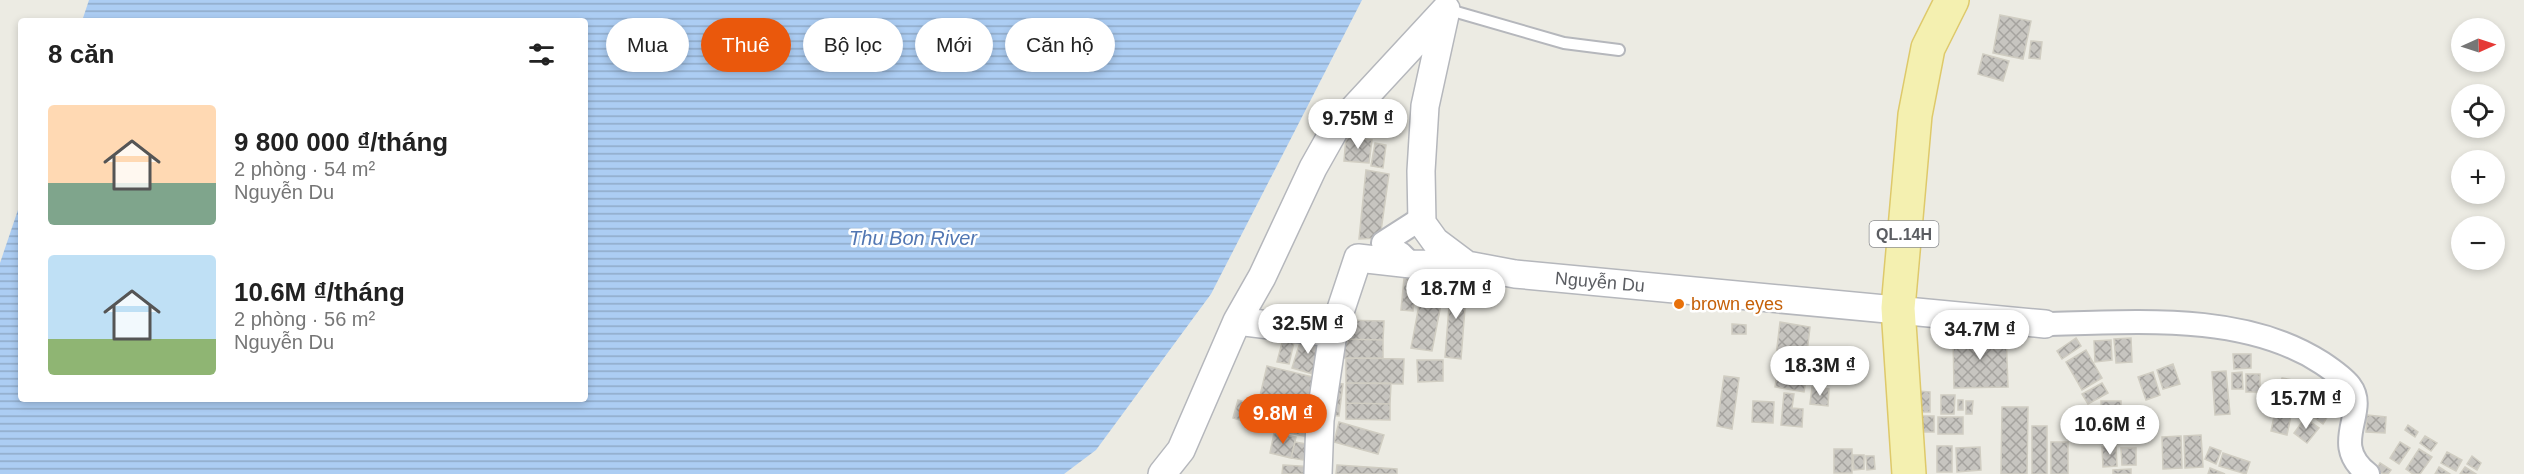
<!DOCTYPE html>
<html lang="vi">
<meta charset="utf-8">
<style>
:root{--surface:#fff;--page:#f2f2f2;--text:#222;--muted:#767676;--accent:#ea580c}
body{margin:0;font-family:Helvetica,sans-serif;background:var(--page);color:var(--text);height:100vh;display:flex;flex-direction:column;font-size:22px;white-space:nowrap}
*{box-sizing:border-box;margin:0}
p{font-size:20px;color:var(--muted)}
.icon{flex:none;width:33px;height:33px;fill:none;stroke:currentColor;stroke-width:2;stroke-linecap:round;stroke-linejoin:round}
.map{position:relative;flex:1;overflow:hidden}
.side{position:absolute;left:18px;top:18px;width:570px;height:384px;display:flex;flex-direction:column;background:var(--surface);border-radius:6px;box-shadow:0 3px 9px #0003}
.side>*{flex:none}
.hud{position:absolute;left:606px;top:18px;width:570px;height:54px;display:flex;gap:12px}
.needle{width:39px;rotate:87deg}
.controls{position:absolute;left:2451px;top:18px;display:grid;gap:12px}
.controls a{display:grid;place-items:center;width:54px;height:54px;border-radius:50%;background:var(--surface);box-shadow:0 3px 9px #0003;font-size:30px}
.price{position:absolute;translate:-50% -51px;padding:0 14px;border-radius:21px;background:#fff;color:#222;font-size:20px;line-height:39px;filter:drop-shadow(0 2px 3px #0008)}
.price::after{content:'';position:absolute;left:50%;top:36px;width:18px;height:14px;margin-left:-9px;background:inherit;clip-path:polygon(0 0,100% 0,50% 100%)}
.price.active{background:var(--accent);color:#fff}
ul{padding:0;list-style:none}
li{display:flex;align-items:center;gap:18px;height:150px;padding:0 30px}
li span{display:grid;place-items:center;flex:none;width:168px;height:120px;border-radius:6px;color:#555}
li>.icon{margin-inline-start:auto}
span .icon{width:72px;height:72px;fill:#fffc;stroke-width:1}
li b{font-size:26px}
h2{display:flex;justify-content:space-between;align-items:center;height:72px;padding:0 30px;font-size:26px}
.tag{padding:0 21px;border-radius:27px;background:var(--surface);box-shadow:0 3px 9px #0003;font-size:21px;line-height:54px}
.tag.active{background:var(--accent);color:#fff}
.map>svg:first-child{display:block}
.water{fill:url(#water-rules)}
.building{fill:url(#building-cross-hatch);stroke:#d0cdc2;stroke-width:1.5}
.lines{fill:none;stroke-linecap:round;stroke-linejoin:round}
.service-casing{stroke:#b5b7bc;stroke-width:14}
.minor-casing{stroke:#b5b7bc;stroke-width:26}
.tertiary-casing{stroke:#b5b7bc;stroke-width:30}
.primary-casing{stroke:#dec96a;stroke-width:36}
.service{stroke:#fff;stroke-width:10}
.minor{stroke:#fff;stroke-width:22}
.tertiary{stroke:#fff;stroke-width:27}
.primary{stroke:#f4f0b0;stroke-width:33}
.food-dot{fill:#e8710a;stroke:#fff;stroke-width:2}
.labels{text-anchor:middle;dominant-baseline:central;stroke-width:5;stroke-linejoin:round;paint-order:stroke}
.shield{fill:#fff;stroke:#8c8e91;stroke-width:1.5}
.shield-label{font-size:16px;font-weight:bold;fill:#5b5d62}
.street-label{font-size:18px;fill:#5b5d62;stroke:#fff}
.food-label{font-size:18px;fill:#c56008;stroke:#fff;text-anchor:start}
.water-label{font-size:20px;font-style:italic;fill:#5277b3;stroke:#fff}
</style>
<div class="map">
<svg width="2524" height="474" viewBox="0 0 2524 474">
<defs>
<pattern id="water-rules" width="6" height="5" patternUnits="userSpaceOnUse" patternTransform="scale(1.5)"><rect width="6" height="5" fill="#accdf3"/><path d="M0 2.5h6" fill="none" stroke="#8faac8"/></pattern>
<pattern id="building-cross-hatch" width="8" height="8" patternUnits="userSpaceOnUse" patternTransform="scale(1.5)"><rect width="8" height="8" fill="#c7c5c0"/><path d="M0 0l8 8M0 8l8-8" fill="none" stroke="#a5a39f"/></pattern>
</defs>
<rect width="100%" height="100%" fill="#ecebe3"/>
<path class="water" d="M 89,0 L 1362,0 L 1211,294 L 1096,450 L 1064,474 L 0,474 L 0,263 L 21,201 L 21,399 L 585,399 L 585,21 L 82,21 Z"/>
<path class="building" d="M 2000,15 L 2031,21 L 2023,59 L 1993,53 Z
M 2031,41 L 2042,42 L 2040,59 L 2029,58 Z
M 1983,54 L 2009,61 L 2003,81 L 1978,74 Z
M 1346,137 L 1372,140 L 1369,163 L 1344,161 Z
M 1375,143 L 1386,145 L 1383,168 L 1371,166 Z
M 1366,170 L 1389,174 L 1380,238 L 1359,239 Z
M 1404,278 L 1416,280 L 1413,311 L 1401,310 Z
M 1451,282 L 1467,283 L 1461,359 L 1445,357 Z
M 1420,300 L 1441,304 L 1432,351 L 1411,348 Z
M 1340,320 L 1384,321 L 1383,340 L 1339,339 Z
M 1780,322 L 1810,327 L 1806,361 L 1776,356 Z
M 1732,324 L 1746,325 L 1746,334 L 1732,334 Z
M 2006,333 L 2008,387 L 1954,388 L 1953,334 Z
M 1284,335 L 1295,338 L 1289,364 L 1277,362 Z
M 1302,336 L 1323,342 L 1313,374 L 1292,368 Z
M 2076,338 L 2081,346 L 2062,359 L 2057,351 Z
M 2131,338 L 2132,362 L 2116,363 L 2114,339 Z
M 1339,339 L 1383,340 L 1383,358 L 1339,358 Z
M 2111,340 L 2112,360 L 2095,362 L 2094,341 Z
M 2086,350 L 2102,378 L 2082,390 L 2066,362 Z
M 1814,354 L 1827,357 L 1823,384 L 1810,382 Z
M 2233,354 L 2251,354 L 2251,368 L 2234,369 Z
M 1346,358 L 1404,359 L 1403,384 L 1346,383 Z
M 1417,360 L 1443,360 L 1443,381 L 1418,382 Z
M 1779,361 L 1808,366 L 1804,392 L 1775,387 Z
M 2173,364 L 2180,384 L 2163,389 L 2157,370 Z
M 1267,366 L 1313,377 L 1305,411 L 1259,400 Z
M 2226,371 L 2230,414 L 2215,415 L 2212,372 Z
M 2153,372 L 2160,395 L 2146,400 L 2138,377 Z
M 2242,372 L 2243,389 L 2232,389 L 2232,373 Z
M 2246,374 L 2260,374 L 2260,392 L 2246,392 Z
M 1724,376 L 1739,378 L 1732,429 L 1717,426 Z
M 2282,378 L 2298,381 L 2287,435 L 2271,431 Z
M 1332,383 L 1343,384 L 1339,416 L 1328,415 Z
M 1346,383 L 1391,383 L 1390,404 L 1346,403 Z
M 2102,383 L 2108,393 L 2088,404 L 2082,394 Z
M 1812,387 L 1829,389 L 1828,406 L 1810,404 Z
M 1916,391 L 1930,392 L 1930,412 L 1915,412 Z
M 2303,391 L 2316,398 L 2308,415 L 2295,408 Z
M 1784,393 L 1794,394 L 1792,408 L 1803,409 L 1802,427 L 1781,425 Z
M 1941,395 L 1955,395 L 1954,414 L 1941,414 Z
M 2326,396 L 2336,403 L 2323,424 L 2312,416 Z
M 1238,400 L 1253,404 L 1247,422 L 1233,418 Z
M 1958,400 L 1963,400 L 1963,410 L 1958,410 Z
M 1753,401 L 1774,402 L 1773,423 L 1752,422 Z
M 1966,401 L 1973,401 L 1972,414 L 1966,414 Z
M 2101,401 L 2121,401 L 2121,421 L 2102,421 Z
M 1346,403 L 1390,404 L 1390,420 L 1346,419 Z
M 1259,405 L 1308,415 L 1304,436 L 1255,426 Z
M 2002,407 L 2028,407 L 2027,474 L 2001,474 Z
M 2367,415 L 2386,417 L 2385,433 L 2366,432 Z
M 1922,416 L 1934,416 L 1934,432 L 1922,432 Z
M 1938,417 L 1963,417 L 1963,434 L 1938,434 Z
M 2305,418 L 2319,428 L 2307,443 L 2294,433 Z
M 1339,422 L 1384,435 L 1378,454 L 1334,442 Z
M 2408,425 L 2418,432 L 2415,437 L 2405,430 Z
M 2032,426 L 2047,426 L 2047,474 L 2032,474 Z
M 2131,430 L 2132,442 L 2113,444 L 2112,431 Z
M 1274,433 L 1296,437 L 1291,458 L 1270,453 Z
M 2201,435 L 2203,467 L 2185,468 L 2184,436 Z
M 2181,436 L 2182,468 L 2163,469 L 2162,437 Z
M 2425,436 L 2437,443 L 2431,451 L 2420,443 Z
M 1295,442 L 1307,444 L 1303,460 L 1291,458 Z
M 2051,442 L 2068,442 L 2068,474 L 2051,474 Z
M 2400,442 L 2410,448 L 2399,464 L 2390,458 Z
M 1937,446 L 1952,446 L 1952,472 L 1937,472 Z
M 2116,446 L 2117,466 L 2103,467 L 2102,447 Z
M 1980,447 L 1981,470 L 1957,472 L 1956,448 Z
M 2210,447 L 2221,451 L 2216,464 L 2205,459 Z
M 2121,448 L 2136,448 L 2136,465 L 2122,465 Z
M 1834,449 L 1852,449 L 1852,473 L 1834,473 Z
M 2419,449 L 2432,457 L 2420,474 L 2413,474 L 2406,469 Z
M 2447,452 L 2462,460 L 2456,471 L 2441,463 Z
M 2223,453 L 2250,462 L 2246,474 L 2219,466 Z
M 1853,455 L 1864,455 L 1864,469 L 1854,470 Z
M 1866,456 L 1874,456 L 1875,469 L 1867,470 Z
M 2472,456 L 2481,463 L 2477,470 L 2467,464 Z
M 2380,463 L 2391,470 L 2388,474 L 2375,472 Z
M 1283,465 L 1315,467 L 1314,474 L 1282,474 Z
M 1337,465 L 1397,469 L 1397,474 L 1336,474 Z
M 2439,467 L 2450,474 L 2435,474 Z
M 2465,467 L 2476,474 L 2460,474 Z
M 2210,468 L 2225,474 L 2208,474 Z
M 2131,469 L 2131,474 L 2113,474 L 2113,470 Z"/>
<g class="lines">
<g class="service-casing">
<path id="service" d="M 1446,9 L 1564,43 L 1619,50"/>
</g>
<g class="minor-casing">
<path id="minor" d="M 1411,264 L 1401,254 L 1383,243 L 1422,218
M 2045,324 C 2134,322 2244,312 2322,363 C 2331,369 2343,377 2350,386 C 2370,412 2328,443 2368,474"/>
</g>
<g class="tertiary-casing">
<path id="tertiary" d="M 1446,10 L 1425,106 L 1421,171 L 1422,223 L 1435,241 L 1467,265
M 1237,321 L 1262,277 L 1313,168 L 1335,129 L 1446,9
M 1162,474 L 1181,450 L 1237,321 L 1333,333 L 1358,258 L 1411,264 L 1467,265 L 1515,274 L 2045,324
M 1318,474 L 1320,420 L 1333,333"/>
</g>
<g class="primary-casing">
<path id="primary" d="M 1909,474 L 1898,308 L 1915,115 L 1928,48 L 1952,0"/>
</g>
<use href="#service" class="service"/>
<use href="#minor" class="minor"/>
<use href="#tertiary" class="tertiary"/>
<use href="#primary" class="primary"/>
</g>
<circle class="food-dot" cx="1679" cy="304" r="6"/>
<g class="labels">
<rect class="shield" x="1869.5" y="221" width="69" height="26" rx="4.5"/>
<g class="shield-label">
<text x="1904" y="234">QL.14H</text>
</g>
<g class="street-label">
<text transform="translate(1600 282) rotate(5)">Nguyễn Du</text>
</g>
<g class="food-label">
<text x="1691" y="304">brown eyes</text>
</g>
<g class="water-label">
<text x="913" y="238">Thu Bon River</text>
</g>
</g>
</svg>
<div class="controls">
<a><svg class="needle" viewBox="-14 -14 28 28"><path d="M0-13l5 13h-10z" fill="#e53935"/><path d="M0 13l5-13h-10z" fill="#767676"/></svg></a>
<a><svg class="icon" aria-label="locate" viewBox="0 0 24 24"><circle cx="12" cy="12" r="6"/><path d="M12 2v4M12 18v4M2 12h4M18 12h4"/></svg></a>
<a>+</a>
<a>−</a>
</div>
<b class="price" style="left:1358px;top:150px">9.75M ₫</b>
<b class="price" style="left:1456px;top:320px">18.7M ₫</b>
<b class="price" style="left:1308px;top:355px">32.5M ₫</b>
<b class="price" style="left:1980px;top:361px">34.7M ₫</b>
<b class="price" style="left:1820px;top:397px">18.3M ₫</b>
<b class="price" style="left:2306px;top:430px">15.7M ₫</b>
<b class="price active" style="left:1283px;top:445px">9.8M ₫</b>
<b class="price" style="left:2110px;top:456px">10.6M ₫</b>
<div class="hud">
<a class="tag">Mua</a>
<a class="tag active">Thuê</a>
<a class="tag">Bộ lọc</a>
<a class="tag">Mới</a>
<a class="tag">Căn hộ</a>
</div>
<section class="side">
<h2>8 căn<svg class="icon" aria-label="filters" viewBox="0 0 24 24"><path d="M4 7h16M4 17h16"/><circle cx="9" cy="7" r="2"/><circle cx="15" cy="17" r="2"/></svg></h2>
<ul>
<li><span style="background:linear-gradient(#ffd9b3 65%,#7fa58c 0)"><svg class="icon" aria-label="home" viewBox="0 0 24 24"><path d="M3 11l9-7 9 7M6 9v11h12V9"/></svg></span><div><b>9 800 000 ₫/tháng</b><p>2 phòng · 54 m²</p><p>Nguyễn Du</p></div></li>
<li><span style="background:linear-gradient(#bfe0f5 70%,#8fb573 0)"><svg class="icon" aria-label="home" viewBox="0 0 24 24"><path d="M3 11l9-7 9 7M6 9v11h12V9"/></svg></span><div><b>10.6M ₫/tháng</b><p>2 phòng · 56 m²</p><p>Nguyễn Du</p></div></li>
</ul>
</section>
</div>
